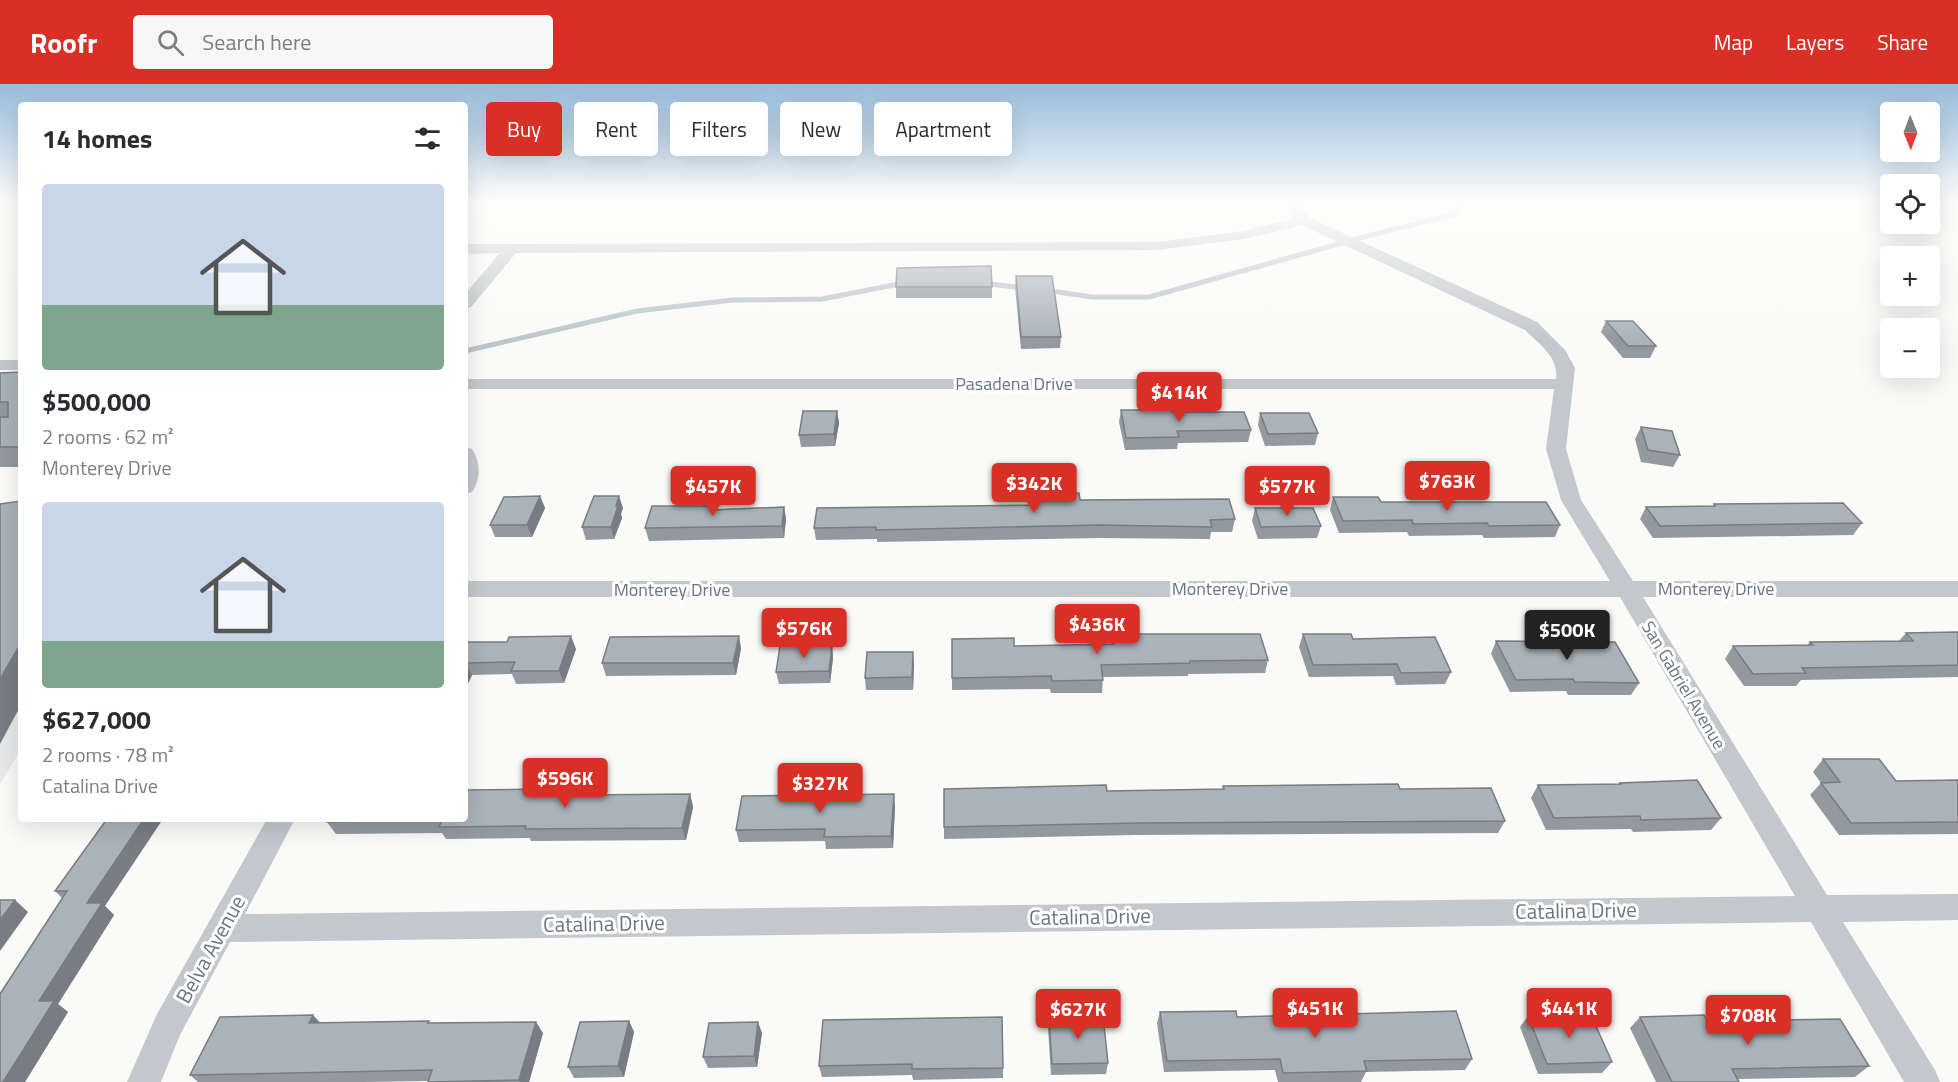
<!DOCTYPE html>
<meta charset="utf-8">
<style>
:root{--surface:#fff;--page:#f7f7f7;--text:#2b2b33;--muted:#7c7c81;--accent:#d93025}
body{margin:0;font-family:"Titillium Web",sans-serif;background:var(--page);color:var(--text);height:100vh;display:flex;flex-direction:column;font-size:22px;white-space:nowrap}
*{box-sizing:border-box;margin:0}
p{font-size:20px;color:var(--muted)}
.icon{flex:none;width:33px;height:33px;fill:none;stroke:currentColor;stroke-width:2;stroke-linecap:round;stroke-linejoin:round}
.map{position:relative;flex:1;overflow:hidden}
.panel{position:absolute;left:18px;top:18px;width:450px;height:720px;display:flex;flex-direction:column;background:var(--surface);border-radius:6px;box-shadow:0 6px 24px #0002}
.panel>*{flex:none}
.banner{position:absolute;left:486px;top:18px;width:570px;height:54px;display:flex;gap:12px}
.needle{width:39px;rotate:179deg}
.buttons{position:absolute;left:1880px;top:18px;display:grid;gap:12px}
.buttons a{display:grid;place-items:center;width:60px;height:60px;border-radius:6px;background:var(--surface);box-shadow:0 6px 24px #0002;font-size:30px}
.price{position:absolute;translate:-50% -51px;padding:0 14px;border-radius:6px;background:var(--accent);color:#fff;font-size:20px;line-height:39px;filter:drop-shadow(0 2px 3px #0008)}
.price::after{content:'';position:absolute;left:50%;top:36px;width:18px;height:14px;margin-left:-9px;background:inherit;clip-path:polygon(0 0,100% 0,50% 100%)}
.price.active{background:#222;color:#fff}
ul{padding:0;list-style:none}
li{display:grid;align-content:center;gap:12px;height:318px;padding:0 24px}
li span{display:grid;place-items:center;height:186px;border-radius:6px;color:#555}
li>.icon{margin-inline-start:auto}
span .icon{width:108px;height:108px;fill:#fffc;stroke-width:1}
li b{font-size:26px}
h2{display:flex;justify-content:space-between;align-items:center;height:72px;padding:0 24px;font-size:26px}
.tag{padding:0 21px;border-radius:6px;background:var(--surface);box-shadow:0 6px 24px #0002;font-size:21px;line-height:54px}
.tag.active{background:var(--accent);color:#fff}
header{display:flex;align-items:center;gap:36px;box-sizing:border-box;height:84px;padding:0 30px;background:var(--accent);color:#fff}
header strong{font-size:28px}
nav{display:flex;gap:33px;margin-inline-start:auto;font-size:21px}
.search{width:420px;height:54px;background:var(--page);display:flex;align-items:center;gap:15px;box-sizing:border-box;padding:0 21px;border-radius:6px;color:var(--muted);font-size:22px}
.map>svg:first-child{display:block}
.built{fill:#e8e9e9}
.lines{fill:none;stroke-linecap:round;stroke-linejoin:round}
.stream{stroke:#bbc7cb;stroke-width:5}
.minor{fill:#c3c8cc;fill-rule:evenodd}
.wall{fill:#929a9f}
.shaded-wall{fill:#777d82}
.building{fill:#aab3b9;stroke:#777d82;stroke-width:1.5}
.labels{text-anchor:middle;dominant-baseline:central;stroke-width:6;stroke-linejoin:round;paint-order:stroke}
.street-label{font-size:18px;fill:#657683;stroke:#fff}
.near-street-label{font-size:21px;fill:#657683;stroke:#fff}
</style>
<header>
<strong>Roofr</strong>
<div class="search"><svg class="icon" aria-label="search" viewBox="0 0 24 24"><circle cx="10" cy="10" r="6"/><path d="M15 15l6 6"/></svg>Search here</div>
<nav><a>Map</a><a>Layers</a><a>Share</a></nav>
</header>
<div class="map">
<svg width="1958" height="998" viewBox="0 0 1958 998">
<rect width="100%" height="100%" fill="#fafaf8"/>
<path class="built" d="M 21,432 L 21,666 L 0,700 L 0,434 Z"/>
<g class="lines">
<path class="stream" d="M 982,199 L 1023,204
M 1044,206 L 1092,213 L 1149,213 L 1367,152 L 1455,130 L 1462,118
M 465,267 L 637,227 L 733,216 L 822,215 L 904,199"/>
<path class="minor" d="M 1285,118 L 1299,118 L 1308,133 L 1537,238 L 1565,266 L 1575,284 L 1566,365 L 1581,416 L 1633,497 L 1958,497 L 1958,513 L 1643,513 L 1827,811 L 1958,810 L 1958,836 L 1843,838 L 1935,986 L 1940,998 L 1904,998 L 1811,838 L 230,858 L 180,951 L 161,998 L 127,998 L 157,930 L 267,735 L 295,735 L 245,830 L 1795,812 L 1620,513 L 465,513 L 465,497 L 1610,497 L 1561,416 L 1546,365 L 1554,305 L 465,305 L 465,295 L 1556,295 C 1559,273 1539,260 1525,246 L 1302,141 L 1244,155 L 1157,166 L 516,169 L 471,223 L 465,225 L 465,210 L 500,169 L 465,170 L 465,160 L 1157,158 L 1244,147 L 1294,134 Z
M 0,276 L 21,276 L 21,286 L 0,286 Z
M 465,363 L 472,365 C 481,378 481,395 472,408 L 465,410 Z"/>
</g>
<path class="wall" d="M 1016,192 L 1061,253 L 1060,264 L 1021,265 L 1015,203 Z
M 896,203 L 992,203 L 992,214 L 896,214 Z
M 1606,237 L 1656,262 L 1650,274 L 1623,274 L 1601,248 Z
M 21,288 L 21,383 L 0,383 L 0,289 Z
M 1121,326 L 1172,328 L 1251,346 L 1248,358 L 1178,359 L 1177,365 L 1125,366 L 1119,338 Z
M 837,327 L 839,339 L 835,362 L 801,363 L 799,351 Z
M 1260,329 L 1318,349 L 1315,361 L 1265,362 L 1258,341 Z
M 1641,343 L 1680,371 L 1673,383 L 1641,378 L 1635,355 Z
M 1034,409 L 1080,416 L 1235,435 L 1232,448 L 1211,448 L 1210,455 L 1099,454 L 877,458 L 877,455 L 816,456 L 814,444 L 1034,421 Z
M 540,412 L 545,424 L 532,453 L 495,453 L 490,441 Z
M 1333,413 L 1381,418 L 1560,441 L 1555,453 L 1484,454 L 1482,451 L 1409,452 L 1407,448 L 1339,449 L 1330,426 Z
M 1714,420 L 1862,439 L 1853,451 L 1653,454 L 1640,435 L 1646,423 L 1713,422 Z
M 714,422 L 715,425 L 784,423 L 786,435 L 784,454 L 649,457 L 645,444 Z
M 623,424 L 621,430 L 622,434 L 614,455 L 586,456 L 582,443 Z
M 1255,424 L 1321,442 L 1317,454 L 1258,455 L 1252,437 Z
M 1958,548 L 1958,593 L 1801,596 L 1796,602 L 1744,602 L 1725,575 L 1733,562 L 1807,561 L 1810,558 L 1899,557 L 1906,549 Z
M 1113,550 L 1268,576 L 1265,589 L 1188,590 L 1188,592 L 1103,593 L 1102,609 L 1051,609 L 1050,605 L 952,606 L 952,555 L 1014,562 L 1111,560 Z
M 1303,550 L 1353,555 L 1451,588 L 1445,600 L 1396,601 L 1393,592 L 1309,593 L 1299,563 Z
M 1496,557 L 1639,599 L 1631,611 L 1568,611 L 1566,607 L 1510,608 L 1491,570 Z
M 465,558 L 576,565 L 564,599 L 516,600 L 512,590 L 472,591 L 465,606 Z
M 832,561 L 833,574 L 830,599 L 779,600 L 776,588 Z
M 741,564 L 736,591 L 606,592 L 602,579 Z
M 914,580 L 913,606 L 866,606 L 865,594 Z
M 1823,675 L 1896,697 L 1958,696 L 1958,750 L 1839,751 L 1810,711 L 1821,699 L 1813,688 Z
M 1620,699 L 1721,734 L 1711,746 L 1633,748 L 1631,745 L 1546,746 L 1531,714 L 1538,701 L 1619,700 Z
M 1223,702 L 1400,705 L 1505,737 L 1498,749 L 1135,751 L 944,755 L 944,743 L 1107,707 L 1222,705 Z
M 690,710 L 693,723 L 686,756 L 531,757 L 530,754 L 446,755 L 442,749 L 336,750 L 327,738 L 591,711 Z
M 895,722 L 893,764 L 826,765 L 825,757 L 739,758 L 736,746 Z
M 107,735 L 105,822 L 114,831 L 58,920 L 68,928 L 25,998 L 62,814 L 55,807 Z
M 1160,928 L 1237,933 L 1472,975 L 1465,986 L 1366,988 L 1361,998 L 1278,998 L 1275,986 L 1164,988 L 1157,939 Z
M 1528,932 L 1612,978 L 1602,989 L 1538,990 L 1520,943 Z
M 1049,933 L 1108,979 L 1106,990 L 1051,991 L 1048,944 Z
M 1640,933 L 1707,937 L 1869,982 L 1855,993 L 1738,995 L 1739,998 L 1656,998 L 1630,944 Z
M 823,936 L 1003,984 L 1003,994 L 913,996 L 912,991 L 822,993 L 819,982 Z
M 629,937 L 634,948 L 624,993 L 574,994 L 568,983 Z
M 320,939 L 431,939 L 543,949 L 529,998 L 428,998 L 428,997 L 365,998 L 198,998 L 190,991 Z
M 762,949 L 757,983 L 708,984 L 703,973 Z"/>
<path class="shaded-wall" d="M 837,327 L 839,339 L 835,362 L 834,350 Z
M 540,412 L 545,424 L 532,453 L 527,441 Z
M 619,412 L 623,424 L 621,430 L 622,434 L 614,455 L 611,443 L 616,422 Z
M 784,423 L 786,435 L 784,454 L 782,442 Z
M 571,552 L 576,565 L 564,599 L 559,587 Z
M 739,552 L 741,564 L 736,591 L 733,579 Z
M 21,559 L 21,621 L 0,660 L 0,595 Z
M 832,561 L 833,574 L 830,599 L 829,587 Z
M 913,568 L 914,580 L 913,606 L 912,593 Z
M 466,579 L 472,591 L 465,606 L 465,580 Z
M 586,698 L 591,711 L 583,711 Z
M 690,710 L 693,723 L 686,756 L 682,744 Z
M 894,710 L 895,722 L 893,764 L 891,752 Z
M 144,735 L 163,735 L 105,822 L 114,831 L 58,920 L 68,928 L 25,998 L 3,998 L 39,917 L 87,819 Z
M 15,816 L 28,828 L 0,867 L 0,836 Z
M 313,931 L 323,942 L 309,939 Z
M 629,937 L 634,948 L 624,993 L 618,982 Z
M 536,938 L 543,949 L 529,998 L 520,998 L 519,996 Z
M 758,938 L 762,949 L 757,983 L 754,972 Z"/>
<path class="building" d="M 991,182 L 992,203 L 896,203 L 897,184 Z
M 1016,192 L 1052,192 L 1061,253 L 1021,253 Z
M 1606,237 L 1633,237 L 1656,262 L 1628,262 Z
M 21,288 L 21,363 L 0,363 L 0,333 L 8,333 L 8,318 L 0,318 L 0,289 Z
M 1121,326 L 1172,326 L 1172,328 L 1244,328 L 1251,346 L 1177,347 L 1179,353 L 1126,354 Z
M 803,327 L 837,327 L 834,350 L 799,351 Z
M 1260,329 L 1309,329 L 1318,349 L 1268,350 Z
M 1641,343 L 1672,347 L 1680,371 L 1648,366 Z
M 1034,409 L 1079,409 L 1080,416 L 1229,415 L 1235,435 L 1210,436 L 1212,443 L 1100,441 L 876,446 L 876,443 L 814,444 L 817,424 L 1035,421 Z
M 540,412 L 527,441 L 490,441 L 504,413 Z
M 594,412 L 619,412 L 616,422 L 618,422 L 611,443 L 582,443 Z
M 1333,413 L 1378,413 L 1381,418 L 1546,418 L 1560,441 L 1489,442 L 1487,439 L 1413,440 L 1412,436 L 1343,437 Z
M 21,417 L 21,559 L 0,595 L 0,420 Z
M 1843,419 L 1862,439 L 1660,442 L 1646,423 L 1715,422 L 1714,420 Z
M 652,422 L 714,422 L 713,426 L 784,423 L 782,442 L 645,444 Z
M 1255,424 L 1313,424 L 1321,442 L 1261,443 Z
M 1958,548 L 1958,581 L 1802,584 L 1806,589 L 1753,590 L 1733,562 L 1813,561 L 1810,558 L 1913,557 L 1906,549 Z
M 1113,550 L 1260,550 L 1268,576 L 1190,577 L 1190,579 L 1101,581 L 1103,596 L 1052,597 L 1051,592 L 952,594 L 952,555 L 1014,554 L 1014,562 L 1114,560 Z
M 1303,550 L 1351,550 L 1353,555 L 1435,553 L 1451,588 L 1401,589 L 1397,580 L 1313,581 Z
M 571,552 L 559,587 L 511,587 L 515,578 L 466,579 L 465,580 L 465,558 L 507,558 L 509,553 Z
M 739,552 L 733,579 L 602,579 L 610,553 Z
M 1496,557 L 1615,558 L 1639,599 L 1575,598 L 1573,595 L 1516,596 Z
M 832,561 L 829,587 L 776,588 L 780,562 Z
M 867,568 L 913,568 L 912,593 L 865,594 Z
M 1823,675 L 1879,675 L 1896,697 L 1958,696 L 1958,738 L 1851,739 L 1821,699 L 1840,698 Z
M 1697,696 L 1721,734 L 1641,736 L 1640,732 L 1554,734 L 1538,701 L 1621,700 L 1620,699 Z
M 586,698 L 583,711 L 690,710 L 682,744 L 525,745 L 526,742 L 439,743 L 442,736 L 327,738 L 328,735 L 465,735 L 465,706 L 539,705 L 541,699 Z
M 1398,700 L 1400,705 L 1491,704 L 1505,737 L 1137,739 L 944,743 L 944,705 L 1106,701 L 1107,707 L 1224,705 L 1223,702 Z
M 894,710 L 891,752 L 824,753 L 825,745 L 736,746 L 742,712 Z
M 107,735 L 144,735 L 87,819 L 102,819 L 39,917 L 54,917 L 3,998 L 0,998 L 0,910 L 67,807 L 55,807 Z
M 0,816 L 15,816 L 0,836 Z
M 1236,927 L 1237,933 L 1456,927 L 1472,975 L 1364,977 L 1367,987 L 1283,989 L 1280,975 L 1167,977 L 1160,928 Z
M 313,931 L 309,939 L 429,937 L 428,939 L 536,938 L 519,996 L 428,998 L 432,986 L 190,991 L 220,933 Z
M 1591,931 L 1612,978 L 1547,980 L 1528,932 Z
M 1704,931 L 1707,937 L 1840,935 L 1869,982 L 1732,985 L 1739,998 L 1672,998 L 1640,933 Z
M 1103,932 L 1108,979 L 1052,980 L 1049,933 Z
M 1002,933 L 1003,984 L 912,985 L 912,980 L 819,982 L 823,936 Z
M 629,937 L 618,982 L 568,983 L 580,938 Z
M 758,938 L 754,972 L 703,973 L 709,939 Z"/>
<linearGradient id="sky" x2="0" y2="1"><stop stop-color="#96bcdc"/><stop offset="0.46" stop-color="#fdfdfc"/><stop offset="1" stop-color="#fdfdfc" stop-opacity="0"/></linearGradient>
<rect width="1958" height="257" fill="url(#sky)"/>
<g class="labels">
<g class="street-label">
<text x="1014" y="299">Pasadena Drive</text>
<text x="1230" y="504">Monterey Drive</text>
<text x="1716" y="504">Monterey Drive</text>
<text x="672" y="505">Monterey Drive</text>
<text transform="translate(1684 601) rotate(59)">San Gabriel Avenue</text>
</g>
<g class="near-street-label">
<text transform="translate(1576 826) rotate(-1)">Catalina Drive</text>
<text transform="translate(1090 832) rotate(-1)">Catalina Drive</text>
<text transform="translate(604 839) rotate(-1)">Catalina Drive</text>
<text transform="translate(210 865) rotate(-61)">Belva Avenue</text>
</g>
</g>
</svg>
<div class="buttons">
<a><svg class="needle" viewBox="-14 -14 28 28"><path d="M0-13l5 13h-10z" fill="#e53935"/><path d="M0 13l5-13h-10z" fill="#7c7c81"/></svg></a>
<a><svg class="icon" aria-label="locate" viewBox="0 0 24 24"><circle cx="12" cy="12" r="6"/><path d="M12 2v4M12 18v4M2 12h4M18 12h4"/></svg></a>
<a>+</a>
<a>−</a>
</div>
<b class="price" style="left:1179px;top:339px">$414K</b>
<b class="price" style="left:1447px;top:428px">$763K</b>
<b class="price" style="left:1034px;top:430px">$342K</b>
<b class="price" style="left:713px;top:433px">$457K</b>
<b class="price" style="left:1287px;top:433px">$577K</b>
<b class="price" style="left:1097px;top:571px">$436K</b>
<b class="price" style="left:804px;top:575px">$576K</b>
<b class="price active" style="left:1567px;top:577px">$500K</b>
<b class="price" style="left:565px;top:725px">$596K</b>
<b class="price" style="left:820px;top:730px">$327K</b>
<b class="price" style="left:1315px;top:955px">$451K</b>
<b class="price" style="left:1569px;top:955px">$441K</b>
<b class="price" style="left:1078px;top:956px">$627K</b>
<b class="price" style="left:1748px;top:962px">$708K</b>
<div class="banner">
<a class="tag active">Buy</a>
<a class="tag">Rent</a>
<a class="tag">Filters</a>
<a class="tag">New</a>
<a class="tag">Apartment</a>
</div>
<section class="panel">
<h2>14 homes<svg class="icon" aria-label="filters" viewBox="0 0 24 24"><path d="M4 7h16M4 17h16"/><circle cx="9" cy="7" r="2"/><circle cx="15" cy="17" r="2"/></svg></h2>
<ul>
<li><span style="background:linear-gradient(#c9d6e8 65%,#7fa58c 0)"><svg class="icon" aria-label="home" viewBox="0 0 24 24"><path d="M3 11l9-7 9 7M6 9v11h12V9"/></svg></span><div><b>$500,000</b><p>2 rooms · 62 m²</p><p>Monterey Drive</p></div></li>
<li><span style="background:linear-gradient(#c9d6e8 75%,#7fa58c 0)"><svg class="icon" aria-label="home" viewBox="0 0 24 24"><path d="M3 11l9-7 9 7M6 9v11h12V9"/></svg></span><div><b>$627,000</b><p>2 rooms · 78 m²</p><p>Catalina Drive</p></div></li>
</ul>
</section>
</div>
